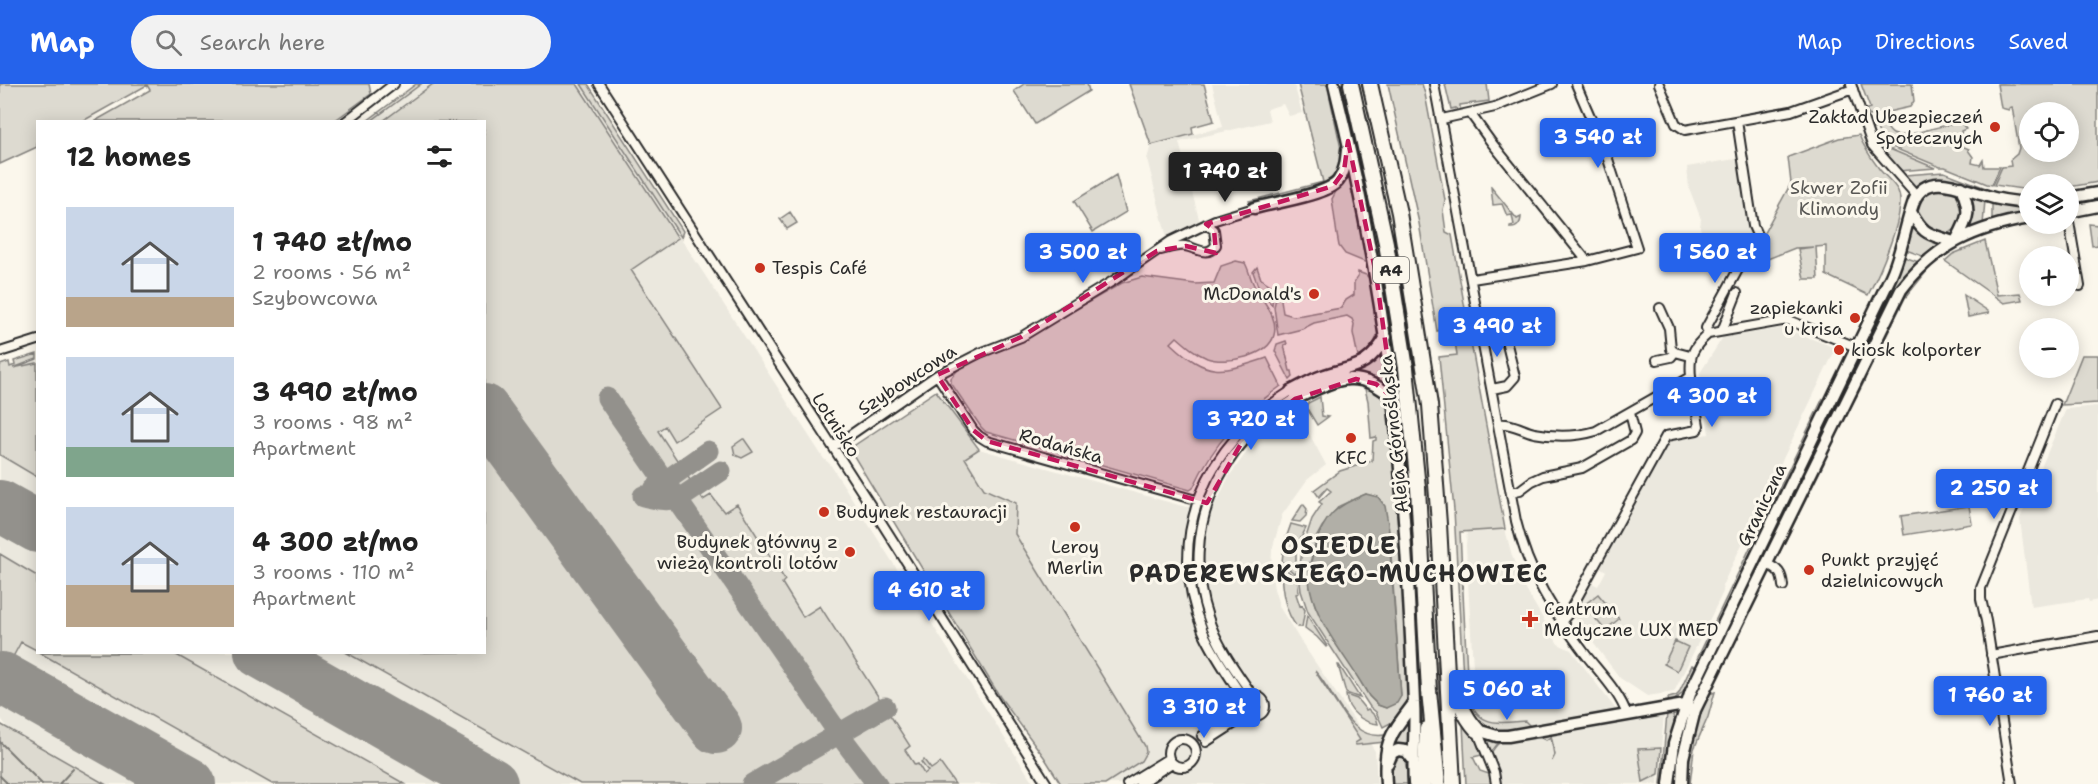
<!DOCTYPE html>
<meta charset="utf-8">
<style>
:root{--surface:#fff;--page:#f2f2f2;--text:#222;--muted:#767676;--accent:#2563eb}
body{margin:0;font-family:"Shantell Sans",sans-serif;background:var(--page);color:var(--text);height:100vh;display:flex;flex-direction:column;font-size:22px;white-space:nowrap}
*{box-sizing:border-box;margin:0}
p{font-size:20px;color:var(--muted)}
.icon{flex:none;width:33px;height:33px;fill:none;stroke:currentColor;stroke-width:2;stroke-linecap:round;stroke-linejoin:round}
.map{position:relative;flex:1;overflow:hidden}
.sheet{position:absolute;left:36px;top:36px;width:450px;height:534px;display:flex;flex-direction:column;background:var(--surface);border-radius:0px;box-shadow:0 3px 15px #0003}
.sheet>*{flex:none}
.controls{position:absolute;left:2019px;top:18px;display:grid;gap:12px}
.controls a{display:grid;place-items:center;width:60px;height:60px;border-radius:50%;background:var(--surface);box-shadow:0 3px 15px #0003;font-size:30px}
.price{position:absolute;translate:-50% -51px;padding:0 14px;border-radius:6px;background:var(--accent);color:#fff;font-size:20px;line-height:39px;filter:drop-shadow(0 2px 3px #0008)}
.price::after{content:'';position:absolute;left:50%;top:36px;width:18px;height:14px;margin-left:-9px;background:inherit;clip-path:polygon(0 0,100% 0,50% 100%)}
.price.on{background:#222;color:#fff}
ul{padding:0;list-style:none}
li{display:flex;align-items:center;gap:18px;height:150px;padding:0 30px}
li span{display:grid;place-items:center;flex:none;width:168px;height:120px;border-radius:0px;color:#555}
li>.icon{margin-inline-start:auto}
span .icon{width:72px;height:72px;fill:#fffc;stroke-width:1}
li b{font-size:26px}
h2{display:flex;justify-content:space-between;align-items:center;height:72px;padding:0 30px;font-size:26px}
header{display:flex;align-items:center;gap:36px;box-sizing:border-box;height:84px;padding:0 30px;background:var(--accent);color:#fff}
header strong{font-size:28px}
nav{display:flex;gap:33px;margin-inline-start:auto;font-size:21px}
.search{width:420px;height:54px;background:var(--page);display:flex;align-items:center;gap:15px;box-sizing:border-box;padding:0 21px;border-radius:33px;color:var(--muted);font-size:22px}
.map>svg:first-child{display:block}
.built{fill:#ebe8de}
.green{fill:#dddad0;stroke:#84827e;stroke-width:1.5;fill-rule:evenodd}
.water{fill:#b1afa7;stroke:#7b7a75;stroke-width:1.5}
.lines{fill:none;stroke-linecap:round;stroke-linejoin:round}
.stream{stroke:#7b7a75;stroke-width:2}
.taxiway{stroke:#93918c;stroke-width:21}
.runway{stroke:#93918c;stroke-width:52}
.street-tunnel{stroke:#d1cec5;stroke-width:8;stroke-dasharray:8 4;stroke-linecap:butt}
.street-casing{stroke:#2b2b2b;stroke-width:12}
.secondary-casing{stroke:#2b2b2b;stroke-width:15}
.highway-casing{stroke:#2b2b2b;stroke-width:18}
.street{stroke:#fbf7ec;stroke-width:8}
.secondary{stroke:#fbf7ec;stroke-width:10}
.highway{stroke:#fbf7ec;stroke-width:14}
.marked{fill:#c2185b;fill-opacity:0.2;stroke:#c2185b;stroke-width:4.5;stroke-dasharray:12 8;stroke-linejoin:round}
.poi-dot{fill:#c8321e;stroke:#fbf7ec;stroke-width:2}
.labels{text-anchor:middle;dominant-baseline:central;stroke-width:6;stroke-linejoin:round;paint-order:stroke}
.shield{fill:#fbf7ec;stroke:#696865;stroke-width:1.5}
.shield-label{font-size:16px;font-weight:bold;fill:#2b2b2b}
.poi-label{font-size:18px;fill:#2b2b2b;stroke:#fbf7ec;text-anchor:start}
.park-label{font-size:18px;fill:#585754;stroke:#fbf7ec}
.street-label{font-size:18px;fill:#2b2b2b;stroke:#fbf7ec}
.district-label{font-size:24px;font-weight:bold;letter-spacing:1.5px;fill:#2b2b2b;stroke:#fbf7ec}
</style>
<header>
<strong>Map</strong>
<div class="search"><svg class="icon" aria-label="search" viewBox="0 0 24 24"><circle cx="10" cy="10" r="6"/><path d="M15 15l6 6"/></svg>Search here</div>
<nav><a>Map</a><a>Directions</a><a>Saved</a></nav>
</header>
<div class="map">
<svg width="2098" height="700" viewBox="0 0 2098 700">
<rect width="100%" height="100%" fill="#fbf7ec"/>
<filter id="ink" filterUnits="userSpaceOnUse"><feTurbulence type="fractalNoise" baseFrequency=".0167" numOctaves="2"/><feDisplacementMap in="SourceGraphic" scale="12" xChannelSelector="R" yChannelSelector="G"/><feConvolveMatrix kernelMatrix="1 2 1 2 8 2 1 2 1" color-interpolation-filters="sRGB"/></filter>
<g filter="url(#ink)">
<path class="built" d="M 421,0 L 581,0 L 824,375 L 830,380 L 1034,700 L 66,700 L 16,656 L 0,633 L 0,287 L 37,275 L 38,568 L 484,568 L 484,38 L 371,37 Z
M 1212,0 L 1294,0 L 1302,29 L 1289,32 L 1283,20 L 1267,25 L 1270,37 L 1179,58 L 1200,139 L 1167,154 L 1147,75 L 1151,61 L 1223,43 Z
M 1741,74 L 1753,151 L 1741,173 L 1713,177 L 1709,155 L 1703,156 L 1700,143 L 1701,135 L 1689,104 L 1687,83 Z
M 1783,244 L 1836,264 L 1722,502 L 1723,508 L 1674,608 L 1647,612 L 1620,594 L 1572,531 L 1590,498 L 1598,502 L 1606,487 L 1598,482 L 1667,356 L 1709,350 L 1700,289 L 1723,253 Z
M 2098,322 L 2098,516 L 2089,518 L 2088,515 L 2031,523 L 2020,435 L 2028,414 L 2036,412 L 2039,408 L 2037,393 L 2066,325 Z
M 1295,323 L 1326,381 L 1307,396 L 1282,431 L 1272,466 L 1271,485 L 1274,505 L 1280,524 L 1300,556 L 1375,667 L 1377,700 L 1105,700 L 1141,677 L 1145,662 L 1014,450 L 1016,420 L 984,405 L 965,373 L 979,365 L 1186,423 L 1218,416 L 1228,394 L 1256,355 L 1275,336 Z
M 1505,445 L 1512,472 L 1522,499 L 1558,560 L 1571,566 L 1623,635 L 1664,630 L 1658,700 L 1493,700 L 1492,691 L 1477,653 L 1466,462 L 1467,447 Z"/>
<path class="green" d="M 0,0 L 369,0 L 371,10 L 334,37 L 95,37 L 150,6 L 147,1 L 83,37 L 38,38 L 37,63 L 0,80 Z
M 416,0 L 421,0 L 371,37 L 367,37 Z
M 433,0 L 577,0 L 678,154 L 631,186 L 722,325 L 674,357 L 665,342 L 658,347 L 703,416 L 711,411 L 724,428 L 737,420 L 785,496 L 782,499 L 803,533 L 820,522 L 910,662 L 905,666 L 915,681 L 918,680 L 924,690 L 928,687 L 921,678 L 924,676 L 931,685 L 940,679 L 955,700 L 580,700 L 347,569 L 484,568 L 484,38 L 383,37 Z
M 581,0 L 588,0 L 683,147 L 681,153 Z
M 1024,0 L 1087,0 L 1089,7 L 1035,40 L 1014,7 Z
M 1129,0 L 1204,0 L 1214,37 L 1192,43 L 1193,50 L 1151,61 Z
M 1298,0 L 1327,0 L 1343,74 L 1336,93 L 1323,103 L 1251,121 L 1249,117 L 1323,98 Z
M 1339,0 L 1342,0 L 1374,142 L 1392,248 L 1402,328 L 1412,449 L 1423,644 L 1419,700 L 1391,260 C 1377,173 1362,86 1339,0 Z
M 1388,0 L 1422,0 L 1425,10 L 1445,116 L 1443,126 L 1446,148 L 1452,151 L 1467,236 L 1467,239 L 1462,242 L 1464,259 L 1471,259 L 1505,445 L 1460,448 L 1468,610 C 1477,644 1497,639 1525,637 L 1529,641 L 1526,644 L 1499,646 L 1484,643 L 1486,641 L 1473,633 L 1464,612 L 1454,426 L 1439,273 L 1457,271 L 1453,244 L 1437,247 L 1419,139 Z
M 1445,0 L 1487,0 L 1489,17 L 1460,21 L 1460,28 L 1457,28 L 1456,24 L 1451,25 Z
M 1861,0 L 1912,0 L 1914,17 L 1910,23 L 1870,32 L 1864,26 L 1870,24 Z
M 1997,0 L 2098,0 L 2098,98 L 2069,103 L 2068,100 L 2030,100 L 2029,106 L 1994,101 L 2002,83 L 2011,82 L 2010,76 L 2017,70 L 2019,64 L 2012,23 L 2009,24 L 2009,26 L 2001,24 ZM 2068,28 L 2068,68 L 2030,68 L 2030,28 Z
M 1878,38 L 1884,39 C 1887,43 1889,48 1893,50 C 1905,57 1944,37 1962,40 L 1966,45 L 1961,47 L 1964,63 L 1969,65 L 1968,66 L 1973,73 L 1972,79 L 1980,81 L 1983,76 L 1984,83 L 2000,83 L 1992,101 L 1987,100 L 1945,83 L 1940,83 L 1882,59 L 1877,44 L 1871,45 L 1873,40 Z
M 1859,51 C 1864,64 1871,74 1880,86 C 1886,93 1894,99 1898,107 C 1908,127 1878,192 1868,211 L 1826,191 L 1826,162 L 1816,163 L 1818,195 L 1804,195 L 1798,165 L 1814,163 L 1795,164 L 1745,184 L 1791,99 L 1788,73 L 1839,54 Z
M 1880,61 L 1935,84 L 1898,87 L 1877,62 Z
M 1349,83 L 1368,179 L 1367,179 L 1345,170 L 1339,162 L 1337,151 L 1332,115 Z
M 1944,88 L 1986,104 L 1987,108 L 1944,95 L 1932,96 L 1913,103 L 1902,93 L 1905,91 Z
M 1116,91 L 1126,128 L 1093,148 L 1074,117 Z
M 1491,103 L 1517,135 L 1521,133 C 1521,139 1517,145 1510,144 L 1510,142 L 1514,141 L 1512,131 L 1507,132 L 1502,120 L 1493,121 Z
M1918 127a23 23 0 1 1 46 0a23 23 0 1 1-46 0Z
M 1969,111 L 1985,116 L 1983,141 L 1966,147 Z
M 1994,118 L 2029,123 L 2029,128 L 1992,138 L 1992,121 Z
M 790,128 L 797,139 L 787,145 L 780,135 Z
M 1912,140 L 1943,159 L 1925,173 L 1906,166 Z
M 2089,140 L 2098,141 L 2098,161 L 2092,162 Z
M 1985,157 L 1997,211 L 2020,209 L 2022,216 L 2004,219 L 1945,177 L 1953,170 Z
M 1904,173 L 1919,178 L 1895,207 L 1869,259 L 1866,260 L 1864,258 Z
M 1236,177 L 1245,179 C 1249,186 1250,194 1254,201 C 1261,216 1279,232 1274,251 C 1269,272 1226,281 1207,274 C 1195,269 1186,261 1177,253 L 1171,259 C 1208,294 1221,289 1267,274 L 1281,302 C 1241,331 1214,358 1193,404 L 1190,406 L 986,348 L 981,343 L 951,299 L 951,294 L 957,287 L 956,285 L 973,276 L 1017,259 L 1122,199 L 1142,193 L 1195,200 L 1214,199 L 1221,182 Z
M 1257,183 L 1261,195 L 1272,202 L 1274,205 L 1272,221 L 1259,205 L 1253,188 Z
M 1925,184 L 1927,187 L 1905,214 L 1878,269 L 1876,264 L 1902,212 Z
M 1358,188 L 1366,191 L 1370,195 L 1379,251 L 1377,251 C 1374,262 1369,270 1358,273 L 1353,249 L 1354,240 L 1352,235 L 1347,232 L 1314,239 L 1302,245 L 1278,251 L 1274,223 L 1277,209 L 1280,209 L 1283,229 L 1293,232 L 1302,231 L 1341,224 L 1346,216 L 1354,211 L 1354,198 L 1358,192 Z
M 1964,211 L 1988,227 L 1989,229 L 1968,233 Z
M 1286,257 L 1287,260 L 1284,261 L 1290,287 L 1292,287 L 1293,293 L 1290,296 L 1275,267 L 1277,260 Z
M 1383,268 L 1386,302 C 1364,284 1343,292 1317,298 Z
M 37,270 L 37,275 L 13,284 L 37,279 L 37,393 L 0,371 L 0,281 L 9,278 L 10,283 L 15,281 L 14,277 Z
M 2082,271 L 2098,271 L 2098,319 L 2062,321 Z
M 1855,276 L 1859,279 L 1713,582 L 1708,579 Z
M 1868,284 L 1864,298 L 1835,354 L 1834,353 Z
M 1364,301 C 1376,306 1388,315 1391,327 L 1402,476 L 1409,616 L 1398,635 L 1383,643 L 1376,628 L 1370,623 L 1308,528 L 1301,507 L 1299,490 L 1302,465 L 1312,435 L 1322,420 L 1319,418 L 1331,407 L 1327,404 L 1319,413 L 1314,406 L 1340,387 L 1372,377 L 1373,357 L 1376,356 L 1376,353 L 1371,354 L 1368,317 ZM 1366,410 L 1388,439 L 1390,457 L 1401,612 L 1386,624 L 1378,621 L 1369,612 L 1315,521 L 1310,502 L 1310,479 L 1317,452 L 1322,443 L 1339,422 Z
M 936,307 L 979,365 L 965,374 L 984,405 L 1016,419 L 1015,450 L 1145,662 L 1146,668 L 1141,677 L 1105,700 L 1061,700 L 1044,673 L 1000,613 L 852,369 L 855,361 Z
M 1320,313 L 1322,332 L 1328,333 L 1317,341 L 1306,323 L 1308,319 Z
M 1823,314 L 1820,329 L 1771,430 L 1767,430 Z
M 743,355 L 744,355 L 753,368 L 742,374 L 735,371 L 733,362 Z
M 1822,379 L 1824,379 L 1780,468 L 1779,467 Z
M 1303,420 L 1307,425 L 1306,432 L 1300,438 L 1292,437 Z
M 1969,422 L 1972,440 L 1904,451 L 1901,432 Z
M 1291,440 L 1306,444 L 1296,464 L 1296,491 L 1282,478 L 1284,460 Z
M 1760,443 L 1764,445 L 1700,577 L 1697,575 Z
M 0,470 L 37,492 L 38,567 L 21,558 L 0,597 Z
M 1281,481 L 1297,495 L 1299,509 L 1296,510 L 1300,522 L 1302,521 L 1305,526 L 1302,543 L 1297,543 C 1284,527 1281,501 1281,481 Z
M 1598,510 L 1619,535 L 1605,546 L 1584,521 Z
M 1307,531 L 1327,562 L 1326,563 L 1317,553 L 1305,544 Z
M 1675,557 L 1688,563 L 1677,587 L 1664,580 Z
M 40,569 L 173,569 L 405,700 L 272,700 Z
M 1437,577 L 1441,577 L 1448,700 L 1444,700 Z
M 1338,581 L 1339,581 L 1360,614 L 1346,609 Z
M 1692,581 L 1697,584 C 1690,598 1684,612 1669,619 L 1668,614 L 1676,612 L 1679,609 Z
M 1315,587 C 1337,610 1348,661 1390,650 L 1385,658 L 1356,661 L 1355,659 L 1360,656 Z
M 1715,608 L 1708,633 L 1694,665 L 1690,700 L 1687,700 C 1689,669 1695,639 1709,610 Z
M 1346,611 L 1357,615 L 1366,626 L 1368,625 L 1376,633 L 1378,640 C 1364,639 1347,628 1346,611 Z
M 1667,629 L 1673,631 L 1675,639 L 1669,665 L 1665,700 L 1661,700 Z
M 1410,632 L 1409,663 L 1392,663 L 1394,655 Z
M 0,640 L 105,700 L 0,700 Z
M 1463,640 L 1474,651 L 1482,671 L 1473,673 L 1480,687 L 1489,690 L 1492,700 L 1466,700 Z
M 1550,649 L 1551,651 L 1555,671 L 1552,677 L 1554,671 L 1551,653 L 1546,656 C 1539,651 1510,654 1501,658 C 1496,660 1494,665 1491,669 L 1483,652 Z
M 1661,664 L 1659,690 L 1643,698 L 1638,665 Z
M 1399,673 L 1405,675 L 1406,683 L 1409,683 L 1409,700 L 1391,700 L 1393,678 L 1395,678 Z"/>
<path class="water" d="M 1366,410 L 1378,413 L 1385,422 L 1388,439 L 1401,612 L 1397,619 L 1386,624 L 1378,621 L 1369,612 C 1350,577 1318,543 1310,504 C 1308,491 1311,475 1315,463 C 1323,432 1337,421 1366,410 Z"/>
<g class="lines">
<path class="stream" d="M 0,658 L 42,700
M 0,692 L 8,700
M 59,700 L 73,685"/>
<path class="taxiway" d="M 607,314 L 839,650 L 877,700
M 654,405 L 708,367
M 643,412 C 657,415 668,418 682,413 L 721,387
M 752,700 L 885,623"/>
<path class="runway" d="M 484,326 L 716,644
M 0,422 L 38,443
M 260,568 L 492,700
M 2,594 L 190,700"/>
<path class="street-tunnel" d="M 1194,657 L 1202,652"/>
<g class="street-casing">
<path id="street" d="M 599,0 L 871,422 L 1047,700
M 1434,0 L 1516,437 C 1529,491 1553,527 1586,571 C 1600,589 1620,609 1627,631
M 1659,0 L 1676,40 L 1685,46 L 1791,27 L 1853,5
M 1851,0 L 1872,61 L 1917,112
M 1470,29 L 1491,58 L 1587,177
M 1442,35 L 1495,23 L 1552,0
M 345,38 L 394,0
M 2068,132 L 2080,202
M 1161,166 C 1169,164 1177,161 1185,162 C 1197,164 1207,174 1216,161 L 1214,146 L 1206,140
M 1472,195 L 1587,177 L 1637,164 L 1606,69 L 1576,0
M 1660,224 L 1669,244 L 1671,265 L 1675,268 L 1690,272
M 1480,243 C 1488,242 1498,242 1504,248 L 1515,293 L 1507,302 L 1492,305
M 1722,247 L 1737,209
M 1708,250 L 1706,244 L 1757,151 L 1753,142 L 1737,37
M 0,268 L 38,256
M 1657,276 L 1671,273 L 1675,268
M 937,291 L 973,346 L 979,352 L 987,357 L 1203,418
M 1498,340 C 1511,338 1522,346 1534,349 C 1555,353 1576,353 1596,347 L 1691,293 C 1689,272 1692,264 1708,250 L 1788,236 L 1869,268
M 833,363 L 937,291 L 980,269 L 1021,253 L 1116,195 L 1171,157 L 1215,136 L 1254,124
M 1511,408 L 1520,406 L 1532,397 L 1543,392 L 1582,384 L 1631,356 L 1635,349 L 1630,329
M 1767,480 C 1778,485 1782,489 1783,502
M 1561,538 L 1568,530 L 1666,352 L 1697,346 L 1699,342 L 1691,293
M 1991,571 L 2098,552
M1245 622a10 10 0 1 1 20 0a10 10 0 1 1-20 0Z
M 1253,612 C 1236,587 1217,562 1208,533 C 1179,448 1219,359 1295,315
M 1246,618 C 1231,595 1214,572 1203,547 C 1163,451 1207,359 1291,307
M 1477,646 L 1494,688 L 1496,700
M 1202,652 L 1245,624
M1168 669a14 14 0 1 1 28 0a14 14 0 1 1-28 0Z
M 1206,658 L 1249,630
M 1127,700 L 1169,674
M 1140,700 L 1172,679
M 2012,700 L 1986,537 L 1981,515 L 1981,504 L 2055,320"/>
</g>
<g class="secondary-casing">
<path id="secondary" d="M 1334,0 C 1368,135 1392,271 1402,410 C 1408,480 1411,549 1414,619 C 1416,646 1412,673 1414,700
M 2068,114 L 2098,109
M 1254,124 C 1272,119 1327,111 1338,97 C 1345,88 1346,77 1347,66
M 1911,128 C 1925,153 1929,149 1953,158
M 2068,128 L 2098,122
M 1957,155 C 1969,133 1971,127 1961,103
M 1291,307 C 1301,302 1311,296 1322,292 C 1354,281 1366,286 1386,253
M 1295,315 C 1335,296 1357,282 1393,314
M 1477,646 L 1497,652 L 1508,652 L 1673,623 L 1685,621 L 1689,623
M 1388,679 L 1392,669 L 1398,666 L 1406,667 L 1414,677
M 1386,700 C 1383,658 1390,651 1414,619
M 1669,700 L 1674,660 L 1691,607 L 1891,192 C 1902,168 1905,142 1914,117 C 1927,86 1962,105 1984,111 C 1998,116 2014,118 2030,119
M 1682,700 L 1683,674 L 1695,626 L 1901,206 C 1935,161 1975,143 2030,134"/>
</g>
<g class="highway-casing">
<path id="highway" d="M 1351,0 L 1386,159 L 1406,284 L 1418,404 L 1429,607 L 1438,700
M 1370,0 L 1399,129 L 1430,321 L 1439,440 L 1453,700
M 1453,592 C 1458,613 1462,630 1477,646
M 1424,700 L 1427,645"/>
</g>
<use href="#street" class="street"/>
<use href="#secondary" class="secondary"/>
<use href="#highway" class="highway"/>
</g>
</g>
<path class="marked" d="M 1348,57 L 1376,190 L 1393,314 L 1376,300 L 1356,295 L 1295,315 L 1242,358 L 1207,419 L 987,357 L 973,346 L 937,291 L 1021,253 L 1157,167 L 1186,162 L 1216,169 L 1214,146 L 1206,140 L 1333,102 L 1344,87 Z"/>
<g class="poi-dot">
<circle cx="1995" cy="43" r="6"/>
<circle cx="760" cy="184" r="6"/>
<circle cx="1314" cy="210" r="6"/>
<circle cx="1855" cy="234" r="6"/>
<circle cx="1839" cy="266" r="6"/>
<circle cx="1351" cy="354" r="6"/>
<circle cx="824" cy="428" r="6"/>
<circle cx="1075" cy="443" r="6"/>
<circle cx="850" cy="468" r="6"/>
<circle cx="1809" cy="486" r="6"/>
<path d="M1527 526h6v6h6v6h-6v6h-6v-6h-6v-6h6z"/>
</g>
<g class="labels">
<rect class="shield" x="1373" y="173" width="36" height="26" rx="4.5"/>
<g class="shield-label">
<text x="1391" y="186">A4</text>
</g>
<g class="poi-label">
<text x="1983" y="33" text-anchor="end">Zakład Ubezpieczeń<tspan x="1983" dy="21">Społecznych</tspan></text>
<text x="772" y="184">Tespis Café</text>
<text x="1302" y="210" text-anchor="end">McDonald's</text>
<text x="1843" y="224" text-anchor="end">zapiekanki<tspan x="1843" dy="21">u krisa</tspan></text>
<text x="1851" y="266">kiosk kolporter</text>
<text x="1351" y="374" text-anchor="middle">KFC</text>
<text x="836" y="428">Budynek restauracji</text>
<text x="838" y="458" text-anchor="end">Budynek główny z<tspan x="838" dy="21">wieżą kontroli lotów</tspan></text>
<text x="1075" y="463" text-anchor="middle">Leroy<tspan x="1075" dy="21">Merlin</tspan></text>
<text x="1821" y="476">Punkt przyjęć<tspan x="1821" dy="21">dzielnicowych</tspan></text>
<text x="1544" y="525">Centrum<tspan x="1544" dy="21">Medyczne LUX MED</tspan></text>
</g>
<g class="park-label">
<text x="1839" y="104">Skwer Zofii<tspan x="1839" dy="21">Klimondy</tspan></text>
</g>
<g class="street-label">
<text transform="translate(907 296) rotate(-33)">Szybowcowa</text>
<text transform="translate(836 341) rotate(57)">Lotnisko</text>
<text transform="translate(1394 350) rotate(-96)">Aleja Górnośląska</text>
<text transform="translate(1061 362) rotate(16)">Rodańska</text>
<text transform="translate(1762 421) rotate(-64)">Graniczna</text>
</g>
<g class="district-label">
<text x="1339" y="462">OSIEDLE<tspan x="1339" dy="28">PADEREWSKIEGO-MUCHOWIEC</tspan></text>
</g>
</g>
</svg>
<div class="controls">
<a><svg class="icon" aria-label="locate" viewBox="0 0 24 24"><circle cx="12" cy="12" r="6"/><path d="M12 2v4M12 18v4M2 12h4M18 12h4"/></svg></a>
<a><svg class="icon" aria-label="layers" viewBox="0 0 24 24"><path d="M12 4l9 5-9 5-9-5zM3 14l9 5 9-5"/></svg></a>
<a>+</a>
<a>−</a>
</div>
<b class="price" style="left:1598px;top:85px">3 540 zł</b>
<b class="price on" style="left:1225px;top:119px">1 740 zł</b>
<b class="price" style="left:1083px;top:200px">3 500 zł</b>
<b class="price" style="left:1715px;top:200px">1 560 zł</b>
<b class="price" style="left:1497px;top:274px">3 490 zł</b>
<b class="price" style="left:1712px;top:344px">4 300 zł</b>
<b class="price" style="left:1251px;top:367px">3 720 zł</b>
<b class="price" style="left:1994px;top:436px">2 250 zł</b>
<b class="price" style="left:929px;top:538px">4 610 zł</b>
<b class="price" style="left:1507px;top:637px">5 060 zł</b>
<b class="price" style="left:1990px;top:643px">1 760 zł</b>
<b class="price" style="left:1204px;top:655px">3 310 zł</b>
<section class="sheet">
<h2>12 homes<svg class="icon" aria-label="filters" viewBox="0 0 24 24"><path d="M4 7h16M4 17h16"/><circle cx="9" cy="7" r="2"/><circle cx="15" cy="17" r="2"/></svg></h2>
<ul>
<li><span style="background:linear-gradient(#c9d6e8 75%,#b9a48a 0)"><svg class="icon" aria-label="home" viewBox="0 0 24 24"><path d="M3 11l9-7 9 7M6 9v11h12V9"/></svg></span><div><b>1 740 zł/mo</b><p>2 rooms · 56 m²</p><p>Szybowcowa</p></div></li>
<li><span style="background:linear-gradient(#c9d6e8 75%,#7fa58c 0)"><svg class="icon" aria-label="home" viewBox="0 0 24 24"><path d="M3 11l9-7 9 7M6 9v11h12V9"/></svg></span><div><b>3 490 zł/mo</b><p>3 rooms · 98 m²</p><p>Apartment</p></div></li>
<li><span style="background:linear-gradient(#c9d6e8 65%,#b9a48a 0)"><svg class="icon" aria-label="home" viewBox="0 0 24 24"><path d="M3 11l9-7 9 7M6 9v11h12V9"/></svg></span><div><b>4 300 zł/mo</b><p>3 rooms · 110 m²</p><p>Apartment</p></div></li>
</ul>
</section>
</div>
